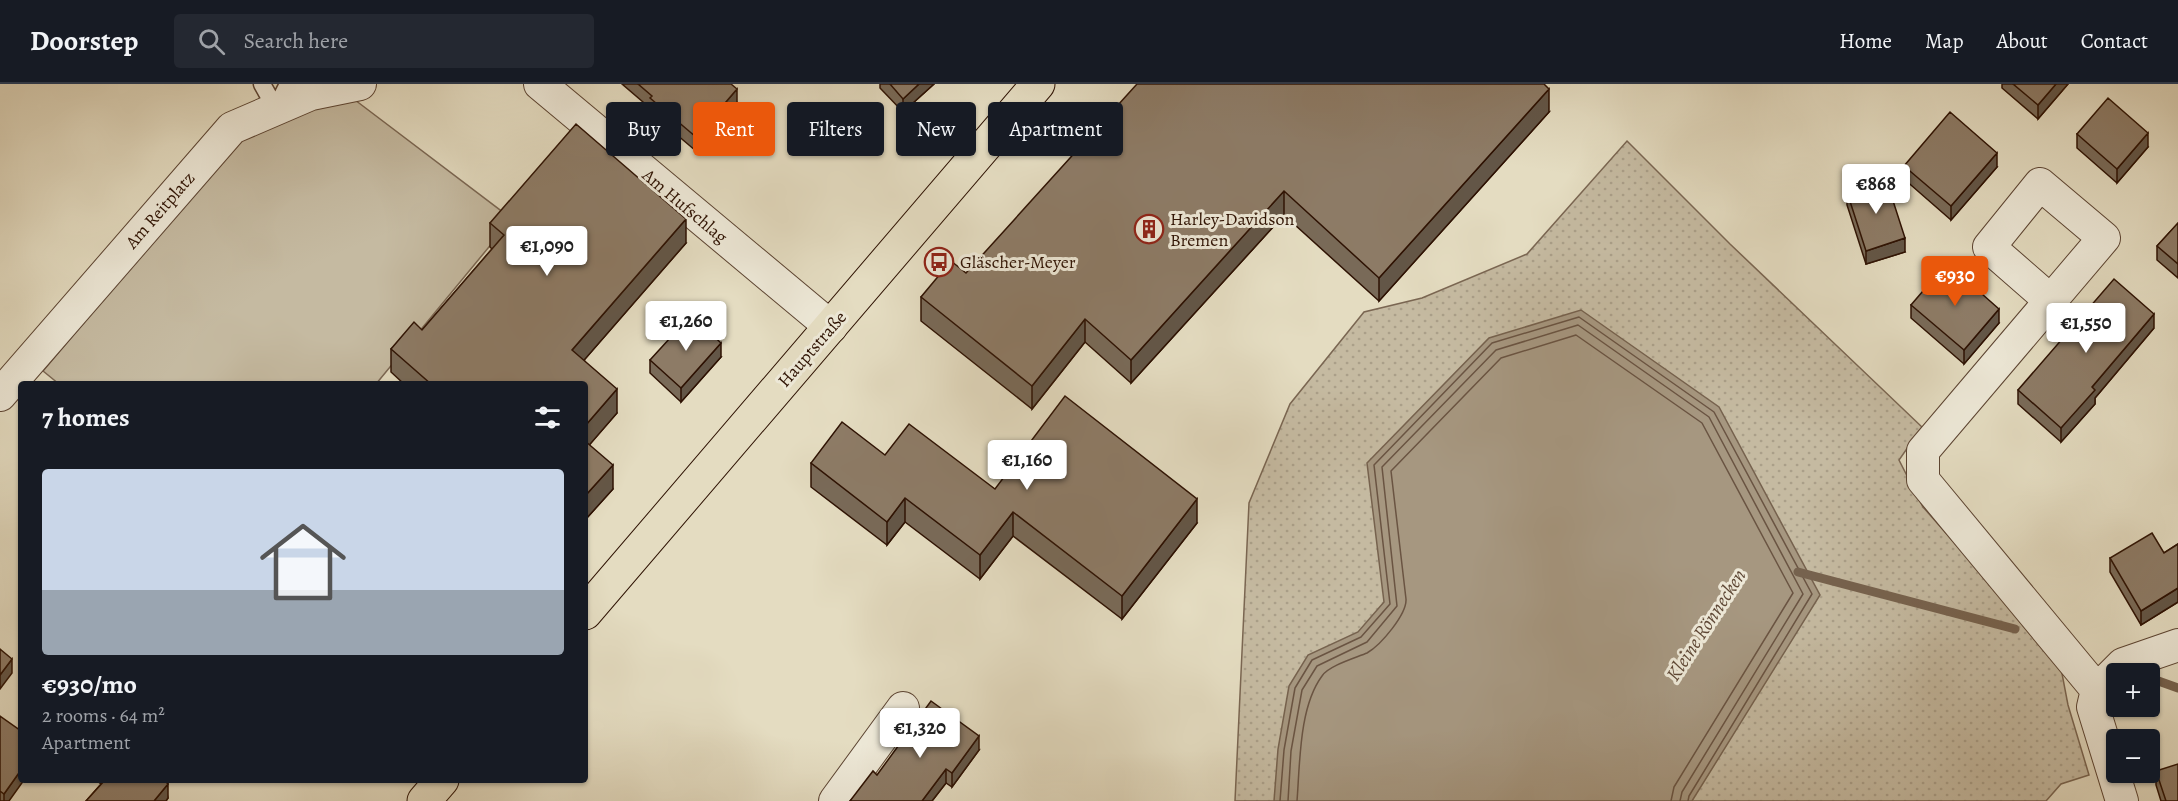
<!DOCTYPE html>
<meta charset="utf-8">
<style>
:root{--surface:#171b24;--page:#242831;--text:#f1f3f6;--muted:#9ea1a6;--line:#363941;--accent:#ea580c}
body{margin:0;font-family:Alegreya,serif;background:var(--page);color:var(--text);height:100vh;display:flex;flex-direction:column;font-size:22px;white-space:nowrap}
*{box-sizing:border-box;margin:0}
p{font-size:20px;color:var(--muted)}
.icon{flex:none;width:33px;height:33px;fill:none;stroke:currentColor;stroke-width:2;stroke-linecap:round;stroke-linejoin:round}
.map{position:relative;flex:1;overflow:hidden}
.details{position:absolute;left:18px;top:297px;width:570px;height:402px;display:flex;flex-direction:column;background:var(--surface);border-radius:6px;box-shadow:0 2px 4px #0004}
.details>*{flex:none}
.guide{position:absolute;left:606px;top:18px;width:570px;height:54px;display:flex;gap:12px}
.tools{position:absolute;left:2106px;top:579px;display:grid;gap:12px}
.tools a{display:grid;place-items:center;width:54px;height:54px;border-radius:6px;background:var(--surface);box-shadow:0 2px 4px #0004;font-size:30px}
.price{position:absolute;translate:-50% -51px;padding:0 14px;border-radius:6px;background:#fff;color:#222;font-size:20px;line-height:39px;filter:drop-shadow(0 2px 3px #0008)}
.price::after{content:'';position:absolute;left:50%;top:36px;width:18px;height:14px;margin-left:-9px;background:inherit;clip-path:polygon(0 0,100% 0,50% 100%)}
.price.selected{background:var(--accent);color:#fff}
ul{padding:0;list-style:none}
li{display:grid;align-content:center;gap:12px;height:318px;padding:0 24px}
li span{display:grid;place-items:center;height:186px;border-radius:6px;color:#555}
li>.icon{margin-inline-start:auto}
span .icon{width:108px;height:108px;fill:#fffc;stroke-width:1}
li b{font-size:26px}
h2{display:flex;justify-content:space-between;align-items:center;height:72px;padding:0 24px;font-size:26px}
.pill{padding:0 21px;border-radius:6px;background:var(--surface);box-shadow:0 2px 4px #0004;font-size:21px;line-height:54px}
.pill.selected{background:var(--accent);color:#fff}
header{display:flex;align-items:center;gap:36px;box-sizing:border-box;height:84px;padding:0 30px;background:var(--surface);border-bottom:2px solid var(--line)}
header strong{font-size:28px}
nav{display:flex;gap:33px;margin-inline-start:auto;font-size:21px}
.search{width:420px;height:54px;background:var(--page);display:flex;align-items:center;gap:15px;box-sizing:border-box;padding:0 21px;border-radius:6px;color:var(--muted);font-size:22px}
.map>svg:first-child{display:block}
.grass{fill:url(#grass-dots);stroke:#7a6652;stroke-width:1.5}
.garden{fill:#c5baa1;stroke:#7a6652;stroke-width:1.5}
.water{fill:#a69780;stroke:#76624e;stroke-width:1.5}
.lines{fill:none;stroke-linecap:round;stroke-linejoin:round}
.shore{stroke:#6a5442;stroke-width:1.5}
.stream{stroke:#76624e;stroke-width:9}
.service-casing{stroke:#5c4432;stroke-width:19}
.minor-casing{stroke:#5c4432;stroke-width:34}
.primary-casing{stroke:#2e1203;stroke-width:35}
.service{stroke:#ede8d7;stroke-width:16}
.minor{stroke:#ede8d7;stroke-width:32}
.primary{stroke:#e4dcc1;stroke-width:33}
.wall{fill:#796a58;stroke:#2e1203;stroke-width:1.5}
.shaded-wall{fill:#635647;stroke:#2e1203;stroke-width:1.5}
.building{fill:#8d7b66;stroke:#2e1203;stroke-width:1.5}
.labels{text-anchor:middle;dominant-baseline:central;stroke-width:6;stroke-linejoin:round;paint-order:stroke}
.street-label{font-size:18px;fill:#2e1203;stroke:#ede8d7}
.poi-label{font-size:18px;fill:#2e1203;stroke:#ede8d7;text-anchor:start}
.water-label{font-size:20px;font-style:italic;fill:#5e4735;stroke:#ede8d7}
</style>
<header>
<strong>Doorstep</strong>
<div class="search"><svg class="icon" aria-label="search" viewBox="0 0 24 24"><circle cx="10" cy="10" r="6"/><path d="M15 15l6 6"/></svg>Search here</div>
<nav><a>Home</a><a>Map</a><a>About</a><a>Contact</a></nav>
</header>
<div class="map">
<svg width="2178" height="717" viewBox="0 0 2178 717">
<defs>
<pattern id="grass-dots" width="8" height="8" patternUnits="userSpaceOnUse" patternTransform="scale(1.5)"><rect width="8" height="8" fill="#c5baa1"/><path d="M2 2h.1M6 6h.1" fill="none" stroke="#aa9f89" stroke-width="1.8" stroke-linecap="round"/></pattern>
</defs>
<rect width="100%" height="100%" fill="#e4dcc1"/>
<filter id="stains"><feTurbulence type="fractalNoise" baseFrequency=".00333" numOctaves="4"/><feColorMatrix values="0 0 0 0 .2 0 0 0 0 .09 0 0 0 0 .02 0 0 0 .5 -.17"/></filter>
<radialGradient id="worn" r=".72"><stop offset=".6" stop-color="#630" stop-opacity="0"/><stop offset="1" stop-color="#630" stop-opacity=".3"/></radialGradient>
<path class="grass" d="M 1627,57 L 1730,160 L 1922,343 L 1899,376 L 1923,423 L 2060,579 L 2068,621 L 2089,691 L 2061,700 L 2046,717 L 1235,717 L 1249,419 L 1290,320 L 1364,228 L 1422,214 L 1527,170 Z"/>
<path class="garden" d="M 355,16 L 512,135 L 376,300 L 59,300 L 43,287 L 245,47 L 301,24 Z"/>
<path class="water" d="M 1581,226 L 1719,323 L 1820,511 L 1692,717 L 1274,717 L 1278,665 L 1289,602 L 1308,571 L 1358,548 L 1384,518 L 1367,379 L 1489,254 Z"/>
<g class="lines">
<path class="shore" d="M 1280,717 L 1284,666 L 1295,604 L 1312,576 L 1361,553 L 1390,520 L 1374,381 L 1492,259 L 1579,233 L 1714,328 L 1812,510 L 1689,712 L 1688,717
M 1288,717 L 1291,667 L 1302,606 L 1317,582 L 1367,558 L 1397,522 L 1382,383 L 1496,266 L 1578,241 L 1709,333 L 1803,510 L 1682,708 L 1680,717
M 1297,717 C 1300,679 1299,623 1322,592 C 1328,582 1355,574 1367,569 C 1381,561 1407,530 1406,515 L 1391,387 L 1501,274 L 1576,251 L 1702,339 L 1793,509 L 1674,703 L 1671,717"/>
<path class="stream" d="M 1798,488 L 2015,545
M 2150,594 L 2178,604"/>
<g class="service-casing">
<path id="service" d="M 262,0 L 276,25
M 276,24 L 288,0"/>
</g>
<g class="minor-casing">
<path id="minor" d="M 540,0 L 831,243
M 2051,217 L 1989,163 L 2040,100 L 2104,154 L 1923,367 L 1923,396 L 2097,606
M 0,311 L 232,44 L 311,10 L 360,0
M 835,717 L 903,624
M 2122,717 L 2093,623 L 2097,606 L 2123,580 L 2178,561"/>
</g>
<g class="primary-casing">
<path id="primary" d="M 585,529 L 1038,0
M 424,717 L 442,696"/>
</g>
<use href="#service" class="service"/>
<use href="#minor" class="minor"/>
<use href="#primary" class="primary"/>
</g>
<path class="wall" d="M 622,0 L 731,0 L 737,19 L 696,67 L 650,28 L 650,24 Z
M 880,0 L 934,0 L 903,28 L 880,4 Z
M 2002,0 L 2068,0 L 2038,35 L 2002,4 Z
M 1549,28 L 1379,217 L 1284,131 L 1131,299 L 1085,258 L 1032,325 L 921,237 L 921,213 L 966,189 Z
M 2077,50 L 2148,63 L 2117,99 L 2077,64 Z
M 1904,82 L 1997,83 L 1951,136 L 1904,95 Z
M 1847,108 L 1905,168 L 1866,180 L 1847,121 Z
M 490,139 L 686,159 L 584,276 L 617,329 L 589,361 L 613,405 L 585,436 L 585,300 L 404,300 L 391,288 L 391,265 L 422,246 L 492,165 L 490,163 Z
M 2178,139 L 2178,194 L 2157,176 L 2157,162 Z
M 1911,221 L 1999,239 L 1964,280 L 1911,234 Z
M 2154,244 L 2095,314 L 2095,320 L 2061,358 L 2018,320 L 2018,306 Z
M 721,273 L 681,318 L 650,289 L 650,276 Z
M 885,371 L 995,405 L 1197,439 L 1122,535 L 1013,452 L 980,495 L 905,438 L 887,461 L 811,403 L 811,379 Z
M 2178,460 L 2178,518 L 2141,541 L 2110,488 L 2110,474 L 2164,469 Z
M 0,632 L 9,717 L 0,717 Z
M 979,666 L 952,703 L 946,699 L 932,717 L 850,717 L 877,691 Z
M 2156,687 L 2178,717 L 2161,717 L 2156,701 Z
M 96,696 L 164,696 L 168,714 L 166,717 L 86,717 L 101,700 Z"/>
<path class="shaded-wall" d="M 919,0 L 934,0 L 903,28 L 903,15 Z
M 2056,0 L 2068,0 L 2038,35 L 2038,21 Z
M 737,5 L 737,19 L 696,67 L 696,53 Z
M 1549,5 L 1549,28 L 1379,217 L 1379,194 Z
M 2148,49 L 2148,63 L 2117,99 L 2117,85 Z
M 1997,69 L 1997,83 L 1951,136 L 1951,122 Z
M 1284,107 L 1284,131 L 1131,299 L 1131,276 Z
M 686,135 L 686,159 L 572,290 L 572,266 Z
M 1905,154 L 1905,168 L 1866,180 L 1866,167 Z
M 1999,225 L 1999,239 L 1964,280 L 1964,266 Z
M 2154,230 L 2154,244 L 2095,314 L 2095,320 L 2061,358 L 2061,344 L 2092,303 Z
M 1085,235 L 1085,258 L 1032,325 L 1032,302 Z
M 721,259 L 721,273 L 681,318 L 681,304 Z
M 617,305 L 617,329 L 585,366 L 585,342 Z
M 613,381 L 613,405 L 585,436 L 585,412 Z
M 905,414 L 905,438 L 887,461 L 887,438 Z
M 1197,415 L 1197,439 L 1122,535 L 1122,512 Z
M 1013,428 L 1013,452 L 980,495 L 980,471 Z
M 2178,504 L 2178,518 L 2141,541 L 2141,527 Z
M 12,575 L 12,589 L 0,605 L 0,591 Z
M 979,652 L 979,666 L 952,703 L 952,689 Z
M 946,685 L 946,699 L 932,717 L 922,717 Z
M 21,686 L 21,696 L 24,696 L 9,717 L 4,717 L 4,710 Z
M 168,700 L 168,714 L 166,717 L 154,717 Z"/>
<path class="building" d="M 638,0 L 731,0 L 737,5 L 696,53 L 650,14 L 652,12 Z
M 890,0 L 919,0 L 903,15 Z
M 1137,0 L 1544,0 L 1549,5 L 1379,194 L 1284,107 L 1131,276 L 1085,235 L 1032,302 L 921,213 L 951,177 L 966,189 Z
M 2013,0 L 2056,0 L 2038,21 Z
M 2108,14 L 2148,49 L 2117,85 L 2077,50 Z
M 1950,28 L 1997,69 L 1951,122 L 1904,82 Z
M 576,40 L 686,135 L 572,266 L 617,305 L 585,342 L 585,300 L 431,300 L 391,265 L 414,238 L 422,246 L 504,151 L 490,139 Z
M 1886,95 L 1905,154 L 1866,167 L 1847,108 Z
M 2178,139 L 2178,180 L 2157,162 Z
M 1947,179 L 1999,225 L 1964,266 L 1911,221 Z
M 2114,195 L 2154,230 L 2092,303 L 2095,306 L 2061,344 L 2018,306 Z
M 691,231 L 721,259 L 681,304 L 650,276 Z
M 1065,312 L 1197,415 L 1122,512 L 1013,428 L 980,471 L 905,414 L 887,438 L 811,379 L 842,338 L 885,371 L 909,340 L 995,405 Z
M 585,357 L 613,381 L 585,412 Z
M 2152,449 L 2164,469 L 2178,460 L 2178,504 L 2141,527 L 2110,474 Z
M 0,565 L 12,575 L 0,591 Z
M 931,617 L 979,652 L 952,689 L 946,685 L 922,717 L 850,717 L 873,687 L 877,691 Z
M 0,632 L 21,647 L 21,686 L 4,710 L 0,707 Z
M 2178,680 L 2178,717 L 2166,717 L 2156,687 Z
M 105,696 L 164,696 L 168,700 L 154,717 L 86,717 Z"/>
<defs>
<g id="building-ring" transform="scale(1.5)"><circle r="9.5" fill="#ede8d7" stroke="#8f2418" stroke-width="1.5"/><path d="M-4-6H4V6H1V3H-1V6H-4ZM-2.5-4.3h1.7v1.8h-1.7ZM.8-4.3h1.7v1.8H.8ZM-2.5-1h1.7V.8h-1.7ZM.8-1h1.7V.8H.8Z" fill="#8f2418"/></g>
<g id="bus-ring" transform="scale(1.5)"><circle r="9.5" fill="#ede8d7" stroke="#8f2418" stroke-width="1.5"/><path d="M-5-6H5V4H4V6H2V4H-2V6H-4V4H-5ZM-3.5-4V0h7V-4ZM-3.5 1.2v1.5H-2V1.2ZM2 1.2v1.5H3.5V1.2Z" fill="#8f2418"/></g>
</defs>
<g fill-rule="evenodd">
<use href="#building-ring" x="1149" y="145"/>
<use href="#bus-ring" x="939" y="178"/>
</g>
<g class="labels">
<g class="street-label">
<text transform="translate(685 122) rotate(40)">Am Hufschlag</text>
<text transform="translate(160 126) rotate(-49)">Am Reitplatz</text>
<text transform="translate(812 265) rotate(-49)">Hauptstraße</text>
</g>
<g class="poi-label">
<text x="1170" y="135">Harley-Davidson<tspan x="1170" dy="21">Bremen</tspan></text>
<text x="960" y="178">Gläscher-Meyer</text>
</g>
<g class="water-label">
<text transform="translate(1706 541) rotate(-57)">Kleine Rönnecken</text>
</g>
</g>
<rect width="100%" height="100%" filter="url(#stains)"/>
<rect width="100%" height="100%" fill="url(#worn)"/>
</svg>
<div class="tools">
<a>+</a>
<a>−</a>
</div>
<b class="price" style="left:1876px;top:131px">€868</b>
<b class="price" style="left:547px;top:193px">€1,090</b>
<b class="price selected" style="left:1955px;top:223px">€930</b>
<b class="price" style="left:686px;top:268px">€1,260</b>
<b class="price" style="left:2086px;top:270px">€1,550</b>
<b class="price" style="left:1027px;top:407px">€1,160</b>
<b class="price" style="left:920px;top:675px">€1,320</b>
<div class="guide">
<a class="pill">Buy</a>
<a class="pill selected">Rent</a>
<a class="pill">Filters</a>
<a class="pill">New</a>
<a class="pill">Apartment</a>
</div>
<section class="details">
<h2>7 homes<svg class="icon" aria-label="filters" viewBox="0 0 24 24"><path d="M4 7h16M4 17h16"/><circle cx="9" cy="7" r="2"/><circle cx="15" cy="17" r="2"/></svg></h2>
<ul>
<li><span style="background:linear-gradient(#c9d6e8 65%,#9aa5b1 0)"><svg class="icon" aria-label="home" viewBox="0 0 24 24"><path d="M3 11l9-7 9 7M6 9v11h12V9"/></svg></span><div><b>€930/mo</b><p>2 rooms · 64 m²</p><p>Apartment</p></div></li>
</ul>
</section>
</div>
